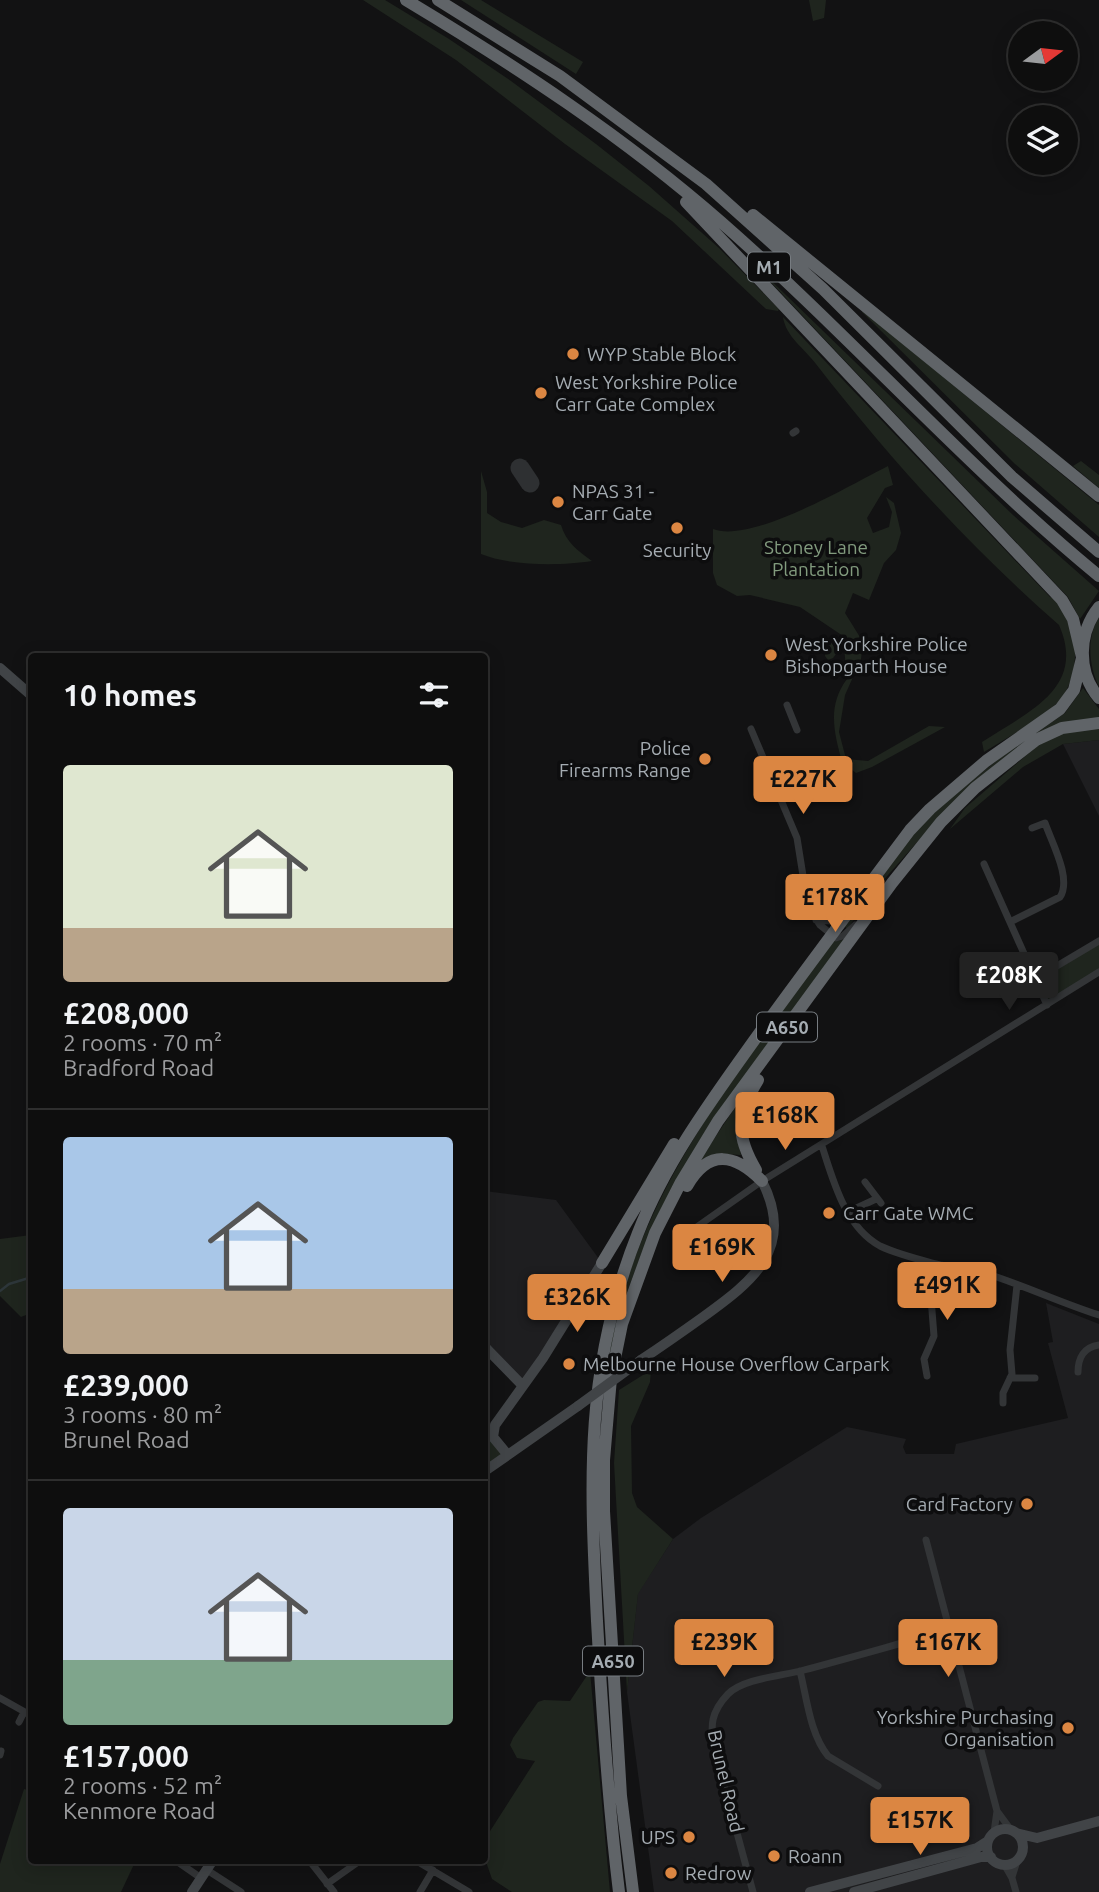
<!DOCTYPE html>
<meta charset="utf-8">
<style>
:root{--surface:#0e0e0e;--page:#171717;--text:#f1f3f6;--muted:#9b9c9e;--line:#2e2e2e;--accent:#db8642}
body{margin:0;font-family:Ubuntu,sans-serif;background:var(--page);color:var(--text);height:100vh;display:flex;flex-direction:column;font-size:26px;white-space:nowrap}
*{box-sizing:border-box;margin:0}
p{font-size:23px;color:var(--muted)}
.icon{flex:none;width:38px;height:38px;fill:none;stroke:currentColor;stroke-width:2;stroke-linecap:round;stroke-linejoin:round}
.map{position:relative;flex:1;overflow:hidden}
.panel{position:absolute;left:28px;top:653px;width:460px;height:1211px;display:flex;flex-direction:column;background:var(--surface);border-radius:7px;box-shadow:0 4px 18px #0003,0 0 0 2px var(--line)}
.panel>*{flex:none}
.needle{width:46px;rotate:75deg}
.controls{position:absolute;left:1008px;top:21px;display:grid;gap:14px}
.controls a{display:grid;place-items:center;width:70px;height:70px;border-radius:50%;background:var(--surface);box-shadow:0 4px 18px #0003,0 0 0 2px var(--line);font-size:35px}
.price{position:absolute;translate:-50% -60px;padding:0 16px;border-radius:7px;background:var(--accent);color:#111;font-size:23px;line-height:46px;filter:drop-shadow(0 2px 4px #0008)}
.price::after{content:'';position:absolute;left:50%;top:42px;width:21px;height:16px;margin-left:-10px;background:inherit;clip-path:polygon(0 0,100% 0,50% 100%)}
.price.selected{background:#222;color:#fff}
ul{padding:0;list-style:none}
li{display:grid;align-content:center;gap:14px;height:371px;padding:0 35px}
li+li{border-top:2px solid var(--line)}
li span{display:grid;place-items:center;height:217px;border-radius:7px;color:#555}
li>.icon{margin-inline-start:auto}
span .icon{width:126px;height:126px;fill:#fffc;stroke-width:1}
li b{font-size:30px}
h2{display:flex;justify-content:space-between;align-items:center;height:84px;padding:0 35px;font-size:30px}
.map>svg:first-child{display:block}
.built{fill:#1e1e20}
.green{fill:#1f251e}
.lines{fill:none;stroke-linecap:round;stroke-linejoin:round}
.stream{stroke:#2d363a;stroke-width:2.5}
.taxiway{stroke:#2e3032;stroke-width:19}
.street{stroke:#333537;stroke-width:7}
.secondary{stroke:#414447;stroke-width:10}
.highway{stroke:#606468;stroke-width:12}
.secondary-bridge{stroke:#414447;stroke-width:10}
.poi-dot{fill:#db8642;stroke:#0d0d0e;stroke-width:2.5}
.labels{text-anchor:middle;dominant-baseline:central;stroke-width:7;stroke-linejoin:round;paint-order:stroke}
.shield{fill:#0d0d0e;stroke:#777c81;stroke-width:2}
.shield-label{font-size:18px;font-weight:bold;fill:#a5acb2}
.poi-label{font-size:19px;fill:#a5acb2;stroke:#0d0d0e;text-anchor:start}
.park-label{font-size:19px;fill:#829b7e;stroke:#0d0d0e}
.street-label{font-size:19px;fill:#a5acb2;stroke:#0d0d0e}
</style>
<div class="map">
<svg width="1099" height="1892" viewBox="0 0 1099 1892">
<rect width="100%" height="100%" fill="#121213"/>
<path class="built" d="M 1099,740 L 1099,816 L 1063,744 Z
M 485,1191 L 556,1200 L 602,1263 L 523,1386 L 485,1347 Z
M 1046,1303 L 1099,1324 L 1099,1892 L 654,1892 L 627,1692 L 638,1593 L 673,1539 L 701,1518 L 847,1427 L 906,1439 L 903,1447 L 906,1454 L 954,1454 L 956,1444 L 1068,1418 L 1048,1343 L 1053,1342 Z"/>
<path class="green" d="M 363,0 L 385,0 L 449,39 L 511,81 L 596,144 L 649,186 L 719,248 L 779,309 L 778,311 L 766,309 L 672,221 L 565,144 L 456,60 Z
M 461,0 L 481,0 L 583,62 L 576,74 Z
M 809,0 L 826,0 L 824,18 L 813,21 Z
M 751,261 L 1013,515 L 1099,591 L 1080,619 L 1068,597 Z
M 863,311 L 1099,505 L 1099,537 L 1015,464 L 862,312 Z
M 783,317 L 1050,597 L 1056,598 C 1060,604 1066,610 1068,616 C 1079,641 1078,678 1060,700 C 1044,718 1006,738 984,752 L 982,742 C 1027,712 1087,689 1059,625 C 969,546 889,458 816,364 C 804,348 786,337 783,317 Z
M 1081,461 L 1099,475 L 1099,488 L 1073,466 Z
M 888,466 L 893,485 L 885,488 L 867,518 L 873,533 L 889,527 L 892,512 L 886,497 L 894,503 L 901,533 L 896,550 L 884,563 L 869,600 L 853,593 L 845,613 L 863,642 L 861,659 L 845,695 L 839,732 L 846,759 L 868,761 L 929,726 L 945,727 L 872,767 L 856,773 L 842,762 C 834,732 827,706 847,679 L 843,636 L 800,607 L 750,595 L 737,596 L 717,585 L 713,573 L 713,529 C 752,544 850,485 888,466 Z
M 481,471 L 487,492 L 487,513 L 501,522 L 522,528 L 544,520 L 561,525 C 566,542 578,551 592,561 C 561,566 510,566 481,554 Z
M 1099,618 L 1099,686 C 1089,668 1086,636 1099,618 Z
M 822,637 C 831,638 834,646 836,654 L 833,658 L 828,660 L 825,656 L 826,648 L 820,645 L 818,641 Z
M 1083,688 L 1099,709 L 1099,719 L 1070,722 L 934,823 L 881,883 L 847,929 L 844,925 L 912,834 L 947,800 L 1000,758 L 1065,713 Z
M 1099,727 L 1099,740 L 1063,744 L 1023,767 L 950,829 L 965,808 L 1036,747 L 1058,734 Z
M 844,940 L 771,1040 L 642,1252 L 626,1295 L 607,1372 C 609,1357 609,1343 612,1329 C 616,1306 625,1284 633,1263 C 677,1143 758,1043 833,941 Z
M 1099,941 L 1099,972 L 1047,1005 L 1035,979 Z
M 737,1108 L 735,1128 L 741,1155 L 723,1154 L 702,1162 L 700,1160 L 734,1109 Z
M 31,1235 L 31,1313 L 21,1317 L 0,1296 L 0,1239 Z
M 651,1370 L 650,1382 L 631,1426 L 632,1493 L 637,1507 L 673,1539 L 638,1594 L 627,1692 L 614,1463 L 619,1390 Z
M 495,1425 L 493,1432 L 507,1454 L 485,1471 L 485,1434 Z
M 590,1671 L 610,1892 L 512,1892 L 492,1879 L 485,1859 L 485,1839 L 535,1761 L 517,1758 L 510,1745 L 513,1738 L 538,1702 L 544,1700 L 570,1701 Z
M 24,1789 L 31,1791 L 32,1860 L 136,1860 L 121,1892 L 0,1892 L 0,1864 Z"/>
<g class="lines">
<path class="stream" d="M 0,1291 L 9,1284 L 32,1277"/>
<path class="taxiway" d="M 520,468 L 530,483"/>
<path class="street" d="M 793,433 L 796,431
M 787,705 L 797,730
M 751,729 L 797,838 L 808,907 L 820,925 L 836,938 L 843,936 L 855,925
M 984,864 L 1047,1005
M 816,920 L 831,921 L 843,916
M 1010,922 L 1060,897 C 1072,879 1052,843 1045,823 L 1032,828
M 1035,979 L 1099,941
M 822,1146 C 833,1180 845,1227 880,1246 C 897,1254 917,1259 936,1264 C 950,1268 964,1267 978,1271 C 1019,1283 1058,1302 1099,1315
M 865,1182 L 881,1203
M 848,1212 L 876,1199
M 691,1231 L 762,1181 L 1099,972
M 1078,1372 C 1078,1358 1084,1347 1099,1345
M 927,1376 L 924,1359 L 934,1336 L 931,1298 L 940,1265
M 1010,1378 L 1035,1378
M 1003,1403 L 1003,1393 L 1012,1374 L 1010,1350 L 1017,1285
M 926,1540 L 997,1811 L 994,1832
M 800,1671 C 807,1699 810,1734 828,1756 L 878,1786
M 0,1698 L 32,1716
M 19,1722 L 24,1712
M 0,1755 L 1,1751
M 997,1811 L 1011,1830
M 175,1860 L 201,1878
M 309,1860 L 334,1892
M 420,1863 L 469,1892
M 1004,1864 L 1012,1878 L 1016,1892
M 207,1870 L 241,1892
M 1012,1877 L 1018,1858
M 327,1884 L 361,1860
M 420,1892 L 433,1870
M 753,1892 L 714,1748 C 710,1725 711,1712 728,1694 C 744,1678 783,1676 804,1670 C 853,1657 901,1643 949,1630"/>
<path class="secondary" d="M 0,668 L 32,696
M 485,1347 L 523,1386
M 641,1360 C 662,1346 682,1332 703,1317 C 753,1281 796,1248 762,1181
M 507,1454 L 493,1437 L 495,1425 L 543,1358 L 602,1263
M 485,1471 L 578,1406
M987 1847a18 18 0 1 1 36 0a18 18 0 1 1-36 0Z
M 1016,1833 L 1037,1838 L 1099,1821
M 192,1892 L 213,1860
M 810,1892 L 977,1848 L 988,1841
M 854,1892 L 981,1857 L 991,1857"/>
<path class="highway" d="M 406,0 C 516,66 624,137 721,222 C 851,336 965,466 1099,576
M 438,0 L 560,76 L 706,184 L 823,289 L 1012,477 L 1099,552
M 686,202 L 1062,600 L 1073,619 L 1082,657
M 753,215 L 1099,496
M 1099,607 C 1078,633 1077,672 1099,698
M 756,1170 C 735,1135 737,1114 758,1080
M 687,1186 C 709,1148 735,1154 762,1181
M 602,1263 L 674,1144
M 619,1892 C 608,1802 602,1711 597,1621 C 590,1479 584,1368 638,1233 C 666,1161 713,1098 758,1035 C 808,966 859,898 910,830 L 930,809 L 986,761 L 1060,709 L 1074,690 L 1082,658
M 633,1892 L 621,1796 L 604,1511 L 604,1460 L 611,1378 L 622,1324 L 655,1233 L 681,1182 L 718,1121 L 892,883 L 941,822 L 975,788 L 1036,740 L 1062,728 L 1099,723"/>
<path class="secondary-bridge" d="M 578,1406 L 641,1360"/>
</g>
<g class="poi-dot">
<circle cx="573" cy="354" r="7"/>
<circle cx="541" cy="393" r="7"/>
<circle cx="558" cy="502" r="7"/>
<circle cx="677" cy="528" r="7"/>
<circle cx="771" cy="655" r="7"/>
<circle cx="705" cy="759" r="7"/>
<circle cx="829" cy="1213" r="7"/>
<circle cx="569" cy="1364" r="7"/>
<circle cx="1027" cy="1504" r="7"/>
<circle cx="1068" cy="1728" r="7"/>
<circle cx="689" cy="1837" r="7"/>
<circle cx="774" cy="1856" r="7"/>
<circle cx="671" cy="1873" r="7"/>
</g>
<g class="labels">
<g class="shield">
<rect x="748" y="252.5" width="42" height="29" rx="5"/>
<rect x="757" y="1012.5" width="60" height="29" rx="5"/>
<rect x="583" y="1646.5" width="60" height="29" rx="5"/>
</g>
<g class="shield-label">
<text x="769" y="267">M1</text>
<text x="787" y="1027">A650</text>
<text x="613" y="1661">A650</text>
</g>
<g class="poi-label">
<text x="587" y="354">WYP Stable Block</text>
<text x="555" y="382">West Yorkshire Police<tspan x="555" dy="22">Carr Gate Complex</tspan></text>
<text x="572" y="491">NPAS 31 -<tspan x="572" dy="22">Carr Gate</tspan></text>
<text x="677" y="550" text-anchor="middle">Security</text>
<text x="785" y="644">West Yorkshire Police<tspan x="785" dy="22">Bishopgarth House</tspan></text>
<text x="691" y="748" text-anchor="end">Police<tspan x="691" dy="22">Firearms Range</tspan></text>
<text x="843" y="1213">Carr Gate WMC</text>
<text x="583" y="1364">Melbourne House Overflow Carpark</text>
<text x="1013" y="1504" text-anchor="end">Card Factory</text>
<text x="1054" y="1717" text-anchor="end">Yorkshire Purchasing<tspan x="1054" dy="22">Organisation</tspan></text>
<text x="675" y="1837" text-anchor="end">UPS</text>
<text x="788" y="1856">Roann</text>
<text x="685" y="1873">Redrow</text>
</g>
<g class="park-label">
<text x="816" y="547">Stoney Lane<tspan x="816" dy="22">Plantation</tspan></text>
</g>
<g class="street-label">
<text transform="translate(726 1781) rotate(77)">Brunel Road</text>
</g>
</g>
</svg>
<div class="controls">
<a><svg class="needle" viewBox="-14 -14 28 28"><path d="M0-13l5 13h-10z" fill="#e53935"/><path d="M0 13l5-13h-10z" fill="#9b9c9e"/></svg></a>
<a><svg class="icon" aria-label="layers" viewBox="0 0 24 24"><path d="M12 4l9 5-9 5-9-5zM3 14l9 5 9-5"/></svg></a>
</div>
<b class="price" style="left:803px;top:816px">£227K</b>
<b class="price" style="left:835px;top:934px">£178K</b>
<b class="price selected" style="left:1009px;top:1012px">£208K</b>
<b class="price" style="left:785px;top:1152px">£168K</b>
<b class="price" style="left:722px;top:1284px">£169K</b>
<b class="price" style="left:947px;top:1322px">£491K</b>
<b class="price" style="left:577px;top:1334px">£326K</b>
<b class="price" style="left:724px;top:1679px">£239K</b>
<b class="price" style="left:948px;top:1679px">£167K</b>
<b class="price" style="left:920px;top:1857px">£157K</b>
<section class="panel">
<h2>10 homes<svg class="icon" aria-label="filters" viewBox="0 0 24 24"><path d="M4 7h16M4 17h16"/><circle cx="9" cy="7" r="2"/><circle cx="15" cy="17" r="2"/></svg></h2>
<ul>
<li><span style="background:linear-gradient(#dfe7d0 75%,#b9a48a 0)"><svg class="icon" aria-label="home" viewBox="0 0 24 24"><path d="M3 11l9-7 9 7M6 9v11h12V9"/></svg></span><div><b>£208,000</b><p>2 rooms · 70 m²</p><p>Bradford Road</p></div></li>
<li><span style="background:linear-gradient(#a9c7e8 70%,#b9a48a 0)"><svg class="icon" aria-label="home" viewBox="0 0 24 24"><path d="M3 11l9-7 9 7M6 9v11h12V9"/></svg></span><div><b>£239,000</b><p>3 rooms · 80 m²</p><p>Brunel Road</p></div></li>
<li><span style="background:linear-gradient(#c9d6e8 70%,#7fa58c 0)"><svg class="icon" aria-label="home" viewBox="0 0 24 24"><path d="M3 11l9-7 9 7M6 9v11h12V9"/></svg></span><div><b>£157,000</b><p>2 rooms · 52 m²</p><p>Kenmore Road</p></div></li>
</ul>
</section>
</div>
